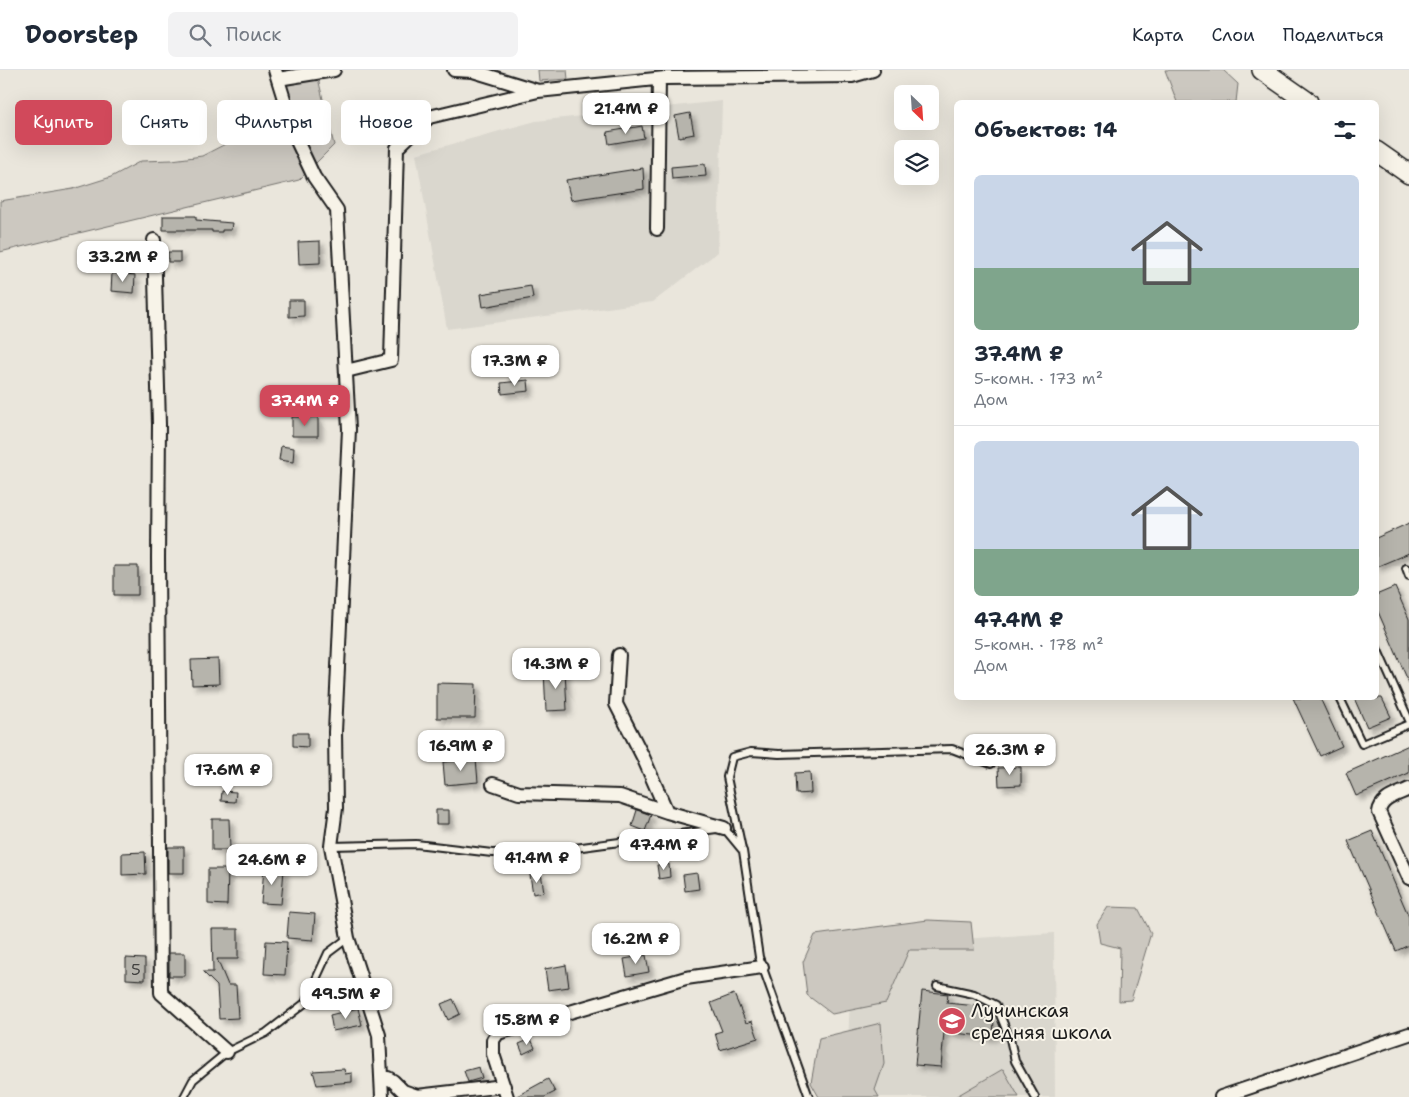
<!DOCTYPE html>
<html lang="ru">
<meta charset="utf-8">
<style>
:root{--surface:#fff;--page:#f2f2f3;--text:#1f2937;--muted:#747a83;--line:#e0e1e3;--accent:#d1495b}
body{margin:0;font-family:"Shantell Sans",sans-serif;background:var(--page);color:var(--text);height:100vh;display:flex;flex-direction:column;font-size:19px;white-space:nowrap}
*{box-sizing:border-box;margin:0}
p{font-size:16px;color:var(--muted)}
.icon{flex:none;width:28px;height:28px;fill:none;stroke:currentColor;stroke-width:2;stroke-linecap:round;stroke-linejoin:round}
.map{position:relative;flex:1;overflow:hidden}
.details{position:absolute;left:954px;top:30px;width:425px;height:600px;display:flex;flex-direction:column;background:var(--surface);border-radius:8px;box-shadow:0 5px 20px #0002}
.details>*{flex:none}
.banner{position:absolute;left:15px;top:30px;width:475px;height:45px;display:flex;gap:10px}
.needle{width:32px;rotate:155deg}
.controls{position:absolute;left:894px;top:15px;display:grid;gap:10px}
.controls a{display:grid;place-items:center;width:45px;height:45px;border-radius:8px;background:var(--surface);box-shadow:0 5px 20px #0002;font-size:25px}
.price{position:absolute;translate:-50% -42px;padding:0 11px;border-radius:10px;background:#fff;color:#222;font-size:16px;line-height:32px;filter:drop-shadow(0 1px 2px #0008)}
.price::after{content:'';position:absolute;left:50%;top:30px;width:15px;height:11px;margin-left:-8px;background:inherit;clip-path:polygon(0 0,100% 0,50% 100%)}
.price.on{background:var(--accent);color:#fff}
ul{padding:0;list-style:none}
li{display:grid;align-content:center;gap:10px;height:265px;padding:0 20px}
li+li{border-top:1px solid var(--line)}
li span{display:grid;place-items:center;height:155px;border-radius:8px;color:#555}
li>.icon{margin-inline-start:auto}
span .icon{width:90px;height:90px;fill:#fffc;stroke-width:1}
li b{font-size:21px}
h2{display:flex;justify-content:space-between;align-items:center;height:60px;padding:0 20px;font-size:21px}
.tag{padding:0 18px;border-radius:8px;background:var(--surface);box-shadow:0 5px 20px #0002;font-size:18px;line-height:45px}
.tag.on{background:var(--accent);color:#fff}
header{display:flex;align-items:center;gap:30px;box-sizing:border-box;height:70px;padding:0 25px;background:var(--surface);border-bottom:1px solid var(--line)}
header strong{font-size:24px}
nav{display:flex;gap:28px;margin-inline-start:auto;font-size:18px}
.search{width:350px;height:45px;background:var(--page);display:flex;align-items:center;gap:12px;box-sizing:border-box;padding:0 18px;border-radius:8px;color:var(--muted);font-size:19px}
.map>svg:first-child{display:block}
.built{fill:#dad7ce}
.green{fill:#ccc8c0;stroke:#74726e}
.building{fill:#b6b4ac;stroke:#1c1c1c;filter:url(#shadow)}
.lines{fill:none;stroke-linecap:round;stroke-linejoin:round}
.lane-casing{stroke:#1c1c1c;stroke-width:10}
.street-casing{stroke:#1c1c1c;stroke-width:16}
.secondary-casing{stroke:#1c1c1c;stroke-width:22}
.lane{stroke:#f7f3e8;stroke-width:6}
.street{stroke:#f7f3e8;stroke-width:12}
.secondary{stroke:#f7f3e8;stroke-width:19}
.labels{text-anchor:middle;dominant-baseline:central;stroke-width:4;stroke-linejoin:round;paint-order:stroke}
.number-label{font-size:16px;fill:#424240}
.poi-label{font-size:19px;fill:#1c1c1c;stroke:#f7f3e8;text-anchor:start}
</style>
<header>
<strong>Doorstep</strong>
<div class="search"><svg class="icon" aria-label="search" viewBox="0 0 24 24"><circle cx="10" cy="10" r="6"/><path d="M15 15l6 6"/></svg>Поиск</div>
<nav><a>Карта</a><a>Слои</a><a>Поделиться</a></nav>
</header>
<div class="map">
<svg width="1409" height="1027" viewBox="0 0 1409 1027">
<defs>
<filter id="shadow"><feDropShadow dx="4.5" dy="4.5" stdDeviation="2.5" flood-color="#0004"/></filter>
</defs>
<rect width="100%" height="100%" fill="#eae6dc"/>
<filter id="ink" filterUnits="userSpaceOnUse"><feTurbulence type="fractalNoise" baseFrequency=".02" numOctaves="2"/><feDisplacementMap in="SourceGraphic" scale="10" xChannelSelector="R" yChannelSelector="G"/><feConvolveMatrix kernelMatrix="1 2 1 2 8 2 1 2 1" color-interpolation-filters="sRGB"/></filter>
<g filter="url(#ink)">
<path class="built" d="M 722,31 L 718,182 L 653,232 L 447,259 L 416,84 L 536,51 Z
M 1054,863 L 1055,1027 L 846,1027 L 852,876 Z"/>
<path class="green" d="M 281,0 L 316,0 L 334,75 L 299,110 L 0,182 L 0,131 L 73,119 L 111,107 L 141,91 L 172,90 L 202,86 L 241,66 L 292,52 Z
M 538,0 L 567,0 L 568,9 L 539,11 Z
M 1165,0 L 1223,0 L 1238,14 L 1236,32 L 1177,32 Z
M 1108,837 L 1138,838 L 1151,863 L 1131,930 L 1119,931 L 1120,878 L 1100,873 L 1097,854 Z
M 928,850 L 971,852 L 974,880 L 909,880 L 886,933 L 832,944 L 807,925 L 803,892 L 815,865 Z
M 881,953 L 884,994 L 875,1020 L 879,1027 L 819,1027 L 811,1013 L 819,968 Z
M 1003,999 L 1019,1027 L 955,1027 Z"/>
<path class="building" d="M 690,43 L 694,64 L 679,67 L 675,46 Z
M 642,56 L 644,68 L 609,74 L 607,62 Z
M 705,94 L 706,106 L 672,109 L 671,97 Z
M 643,98 L 644,119 L 571,130 L 566,110 Z
M 163,146 L 196,146 L 196,150 L 232,153 L 231,160 L 222,160 L 222,162 L 212,162 L 212,160 L 163,160 Z
M 320,171 L 320,193 L 299,194 L 298,172 Z
M 168,182 L 180,182 L 180,192 L 168,192 Z
M 112,203 L 135,205 L 134,223 L 111,221 Z
M 531,216 L 533,228 L 483,237 L 481,224 Z
M 289,230 L 304,230 L 304,246 L 289,247 Z
M 528,310 L 529,321 L 502,324 L 501,313 Z
M 292,347 L 318,347 L 318,366 L 292,366 Z
M 281,376 L 294,378 L 293,392 L 279,390 Z
M 1409,453 L 1409,483 L 1376,497 L 1376,468 Z
M 114,496 L 138,496 L 138,525 L 114,525 Z
M 1395,517 L 1409,549 L 1409,613 L 1376,537 L 1376,525 Z
M 218,589 L 219,614 L 192,615 L 191,590 Z
M 565,600 L 567,640 L 546,641 L 544,601 Z
M 437,613 L 476,614 L 475,648 L 437,648 Z
M 1293,628 L 1320,628 L 1342,676 L 1320,686 Z
M 1354,628 L 1382,628 L 1391,647 L 1367,657 Z
M 293,663 L 308,663 L 308,677 L 293,676 Z
M 1409,675 L 1409,703 L 1356,726 L 1346,703 Z
M 476,689 L 478,712 L 445,715 L 443,692 Z
M 249,691 L 261,691 L 261,703 L 248,703 Z
M 1021,697 L 1021,715 L 999,716 L 998,698 Z
M 810,702 L 811,723 L 796,724 L 795,703 Z
M 222,721 L 236,722 L 235,732 L 221,731 Z
M 436,740 L 449,740 L 449,754 L 436,754 Z
M 637,740 L 651,745 L 645,761 L 632,756 Z
M 212,749 L 229,749 L 230,780 L 212,780 Z
M 1372,761 L 1409,847 L 1409,875 L 1396,881 L 1348,771 Z
M 168,777 L 184,777 L 184,803 L 168,803 Z
M 145,782 L 146,804 L 122,805 L 122,783 Z
M 669,794 L 670,807 L 659,809 L 657,795 Z
M 264,798 L 284,800 L 281,834 L 261,833 Z
M 208,799 L 228,799 L 227,835 L 208,834 Z
M 541,803 L 544,822 L 533,824 L 530,805 Z
M 697,803 L 699,819 L 685,821 L 683,805 Z
M 289,842 L 315,844 L 313,870 L 287,868 Z
M 212,859 L 238,859 L 238,889 L 217,889 L 228,915 L 236,915 L 238,948 L 219,949 L 217,916 L 203,902 L 213,902 Z
M 266,871 L 287,872 L 285,905 L 264,904 Z
M 169,883 L 185,883 L 185,906 L 169,906 Z
M 646,885 L 649,902 L 627,906 L 624,889 Z
M 126,888 L 145,889 L 145,910 L 126,909 Z
M 566,895 L 569,917 L 548,920 L 545,899 Z
M 922,921 L 948,924 L 947,933 L 987,937 L 986,947 L 994,948 L 993,967 L 944,962 L 941,997 L 915,995 Z
M 734,924 L 746,953 L 752,951 L 758,968 L 720,980 L 715,963 L 722,961 L 711,933 Z
M 453,929 L 460,944 L 448,950 L 441,934 Z
M 358,938 L 362,955 L 333,961 L 330,945 Z
M 531,969 L 535,978 L 523,984 L 519,974 Z
M 479,997 L 482,1008 L 468,1012 L 464,1001 Z
M 344,999 L 345,1004 L 352,1003 L 352,1012 L 317,1015 L 313,1001 Z
M 548,1009 L 555,1022 L 545,1027 L 515,1027 Z"/>
<g class="lines">
<g class="lane-casing">
<path id="lane" d="M 1406,498 L 1409,506
M 1376,576 L 1409,650
M 1340,628 L 1362,674 L 1409,654
M 331,776 L 416,774 L 492,783 L 545,782 L 724,758 L 743,781 L 759,887 L 809,1027
M 742,779 L 727,707 L 732,687 L 751,682 L 779,684 L 952,679 L 991,694
M 937,916 L 974,924 L 996,935 L 1010,969 L 1015,991 L 1035,1027
M 184,1027 L 193,1010 L 227,982 L 266,963 L 305,933 L 328,883 L 348,868"/>
</g>
<g class="street-casing">
<path id="street" d="M 275,0 L 297,71 L 314,107 L 337,140 L 349,359 L 335,662 L 336,738 L 331,776 L 348,868 L 379,965 L 382,1027
M 454,0 L 473,1 L 538,21
M 278,9 L 334,0
M 657,159 L 659,9
M 154,170 L 159,354 L 158,488 L 161,923 L 227,982
M 346,301 L 391,290 L 397,78 L 429,47 L 538,21 L 665,8 L 852,6 L 873,0
M 619,585 L 616,634 L 643,687 L 667,742 L 724,758
M 493,714 L 519,723 L 620,726 L 667,742
M 1409,719 C 1397,725 1381,728 1379,742 L 1409,808
M 381,1008 L 388,1008 L 393,1011 L 403,1021 L 417,1026 L 504,1016
M 507,1027 L 493,984 L 493,970 L 498,963 L 686,908 L 762,897
M 1221,1027 L 1409,964"/>
</g>
<g class="secondary-casing">
<path id="secondary" d="M 1262,0 L 1308,32
M 1376,81 L 1409,104"/>
</g>
<use href="#lane" class="lane"/>
<use href="#street" class="street"/>
<use href="#secondary" class="secondary"/>
</g>
</g>
<defs>
<g id="school-disc" transform="scale(1.4375)"><circle r="9.5" fill="#d1495b" stroke="#f7f3e8"/><path d="M0-5L7-2L0 1L-7-2ZM-4 1L0 2.5L4 1V4Q0 6-4 4Z" fill="#fff"/></g>
</defs>
<g fill-rule="evenodd">
<use href="#school-disc" x="952" y="951"/>
</g>
<g class="labels">
<g class="number-label">
<text x="136" y="899">5</text>
</g>
<g class="poi-label">
<text x="971" y="940">Лучинская<tspan x="971" dy="22">средняя школа</tspan></text>
</g>
</g>
</svg>
<div class="controls">
<a><svg class="needle" viewBox="-14 -14 28 28"><path d="M0-13l5 13h-10z" fill="#e53935"/><path d="M0 13l5-13h-10z" fill="#747a83"/></svg></a>
<a><svg class="icon" aria-label="layers" viewBox="0 0 24 24"><path d="M12 4l9 5-9 5-9-5zM3 14l9 5 9-5"/></svg></a>
</div>
<b class="price" style="left:626px;top:65px">21.4M ₽</b>
<b class="price" style="left:123px;top:213px">33.2M ₽</b>
<b class="price" style="left:515px;top:317px">17.3M ₽</b>
<b class="price on" style="left:305px;top:357px">37.4M ₽</b>
<b class="price" style="left:556px;top:620px">14.3M ₽</b>
<b class="price" style="left:461px;top:702px">16.9M ₽</b>
<b class="price" style="left:1010px;top:706px">26.3M ₽</b>
<b class="price" style="left:228px;top:726px">17.6M ₽</b>
<b class="price" style="left:664px;top:801px">47.4M ₽</b>
<b class="price" style="left:537px;top:814px">41.4M ₽</b>
<b class="price" style="left:272px;top:816px">24.6M ₽</b>
<b class="price" style="left:636px;top:895px">16.2M ₽</b>
<b class="price" style="left:346px;top:950px">49.5M ₽</b>
<b class="price" style="left:527px;top:976px">15.8M ₽</b>
<div class="banner">
<a class="tag on">Купить</a>
<a class="tag">Снять</a>
<a class="tag">Фильтры</a>
<a class="tag">Новое</a>
</div>
<section class="details">
<h2>Объектов: 14<svg class="icon" aria-label="filters" viewBox="0 0 24 24"><path d="M4 7h16M4 17h16"/><circle cx="9" cy="7" r="2"/><circle cx="15" cy="17" r="2"/></svg></h2>
<ul>
<li><span style="background:linear-gradient(#c9d6e8 60%,#7fa58c 0)"><svg class="icon" aria-label="home" viewBox="0 0 24 24"><path d="M3 11l9-7 9 7M6 9v11h12V9"/></svg></span><div><b>37.4M ₽</b><p>5-комн. · 173 m²</p><p>Дом</p></div></li>
<li><span style="background:linear-gradient(#c9d6e8 70%,#7fa58c 0)"><svg class="icon" aria-label="home" viewBox="0 0 24 24"><path d="M3 11l9-7 9 7M6 9v11h12V9"/></svg></span><div><b>47.4M ₽</b><p>5-комн. · 178 m²</p><p>Дом</p></div></li>
</ul>
</section>
</div>
